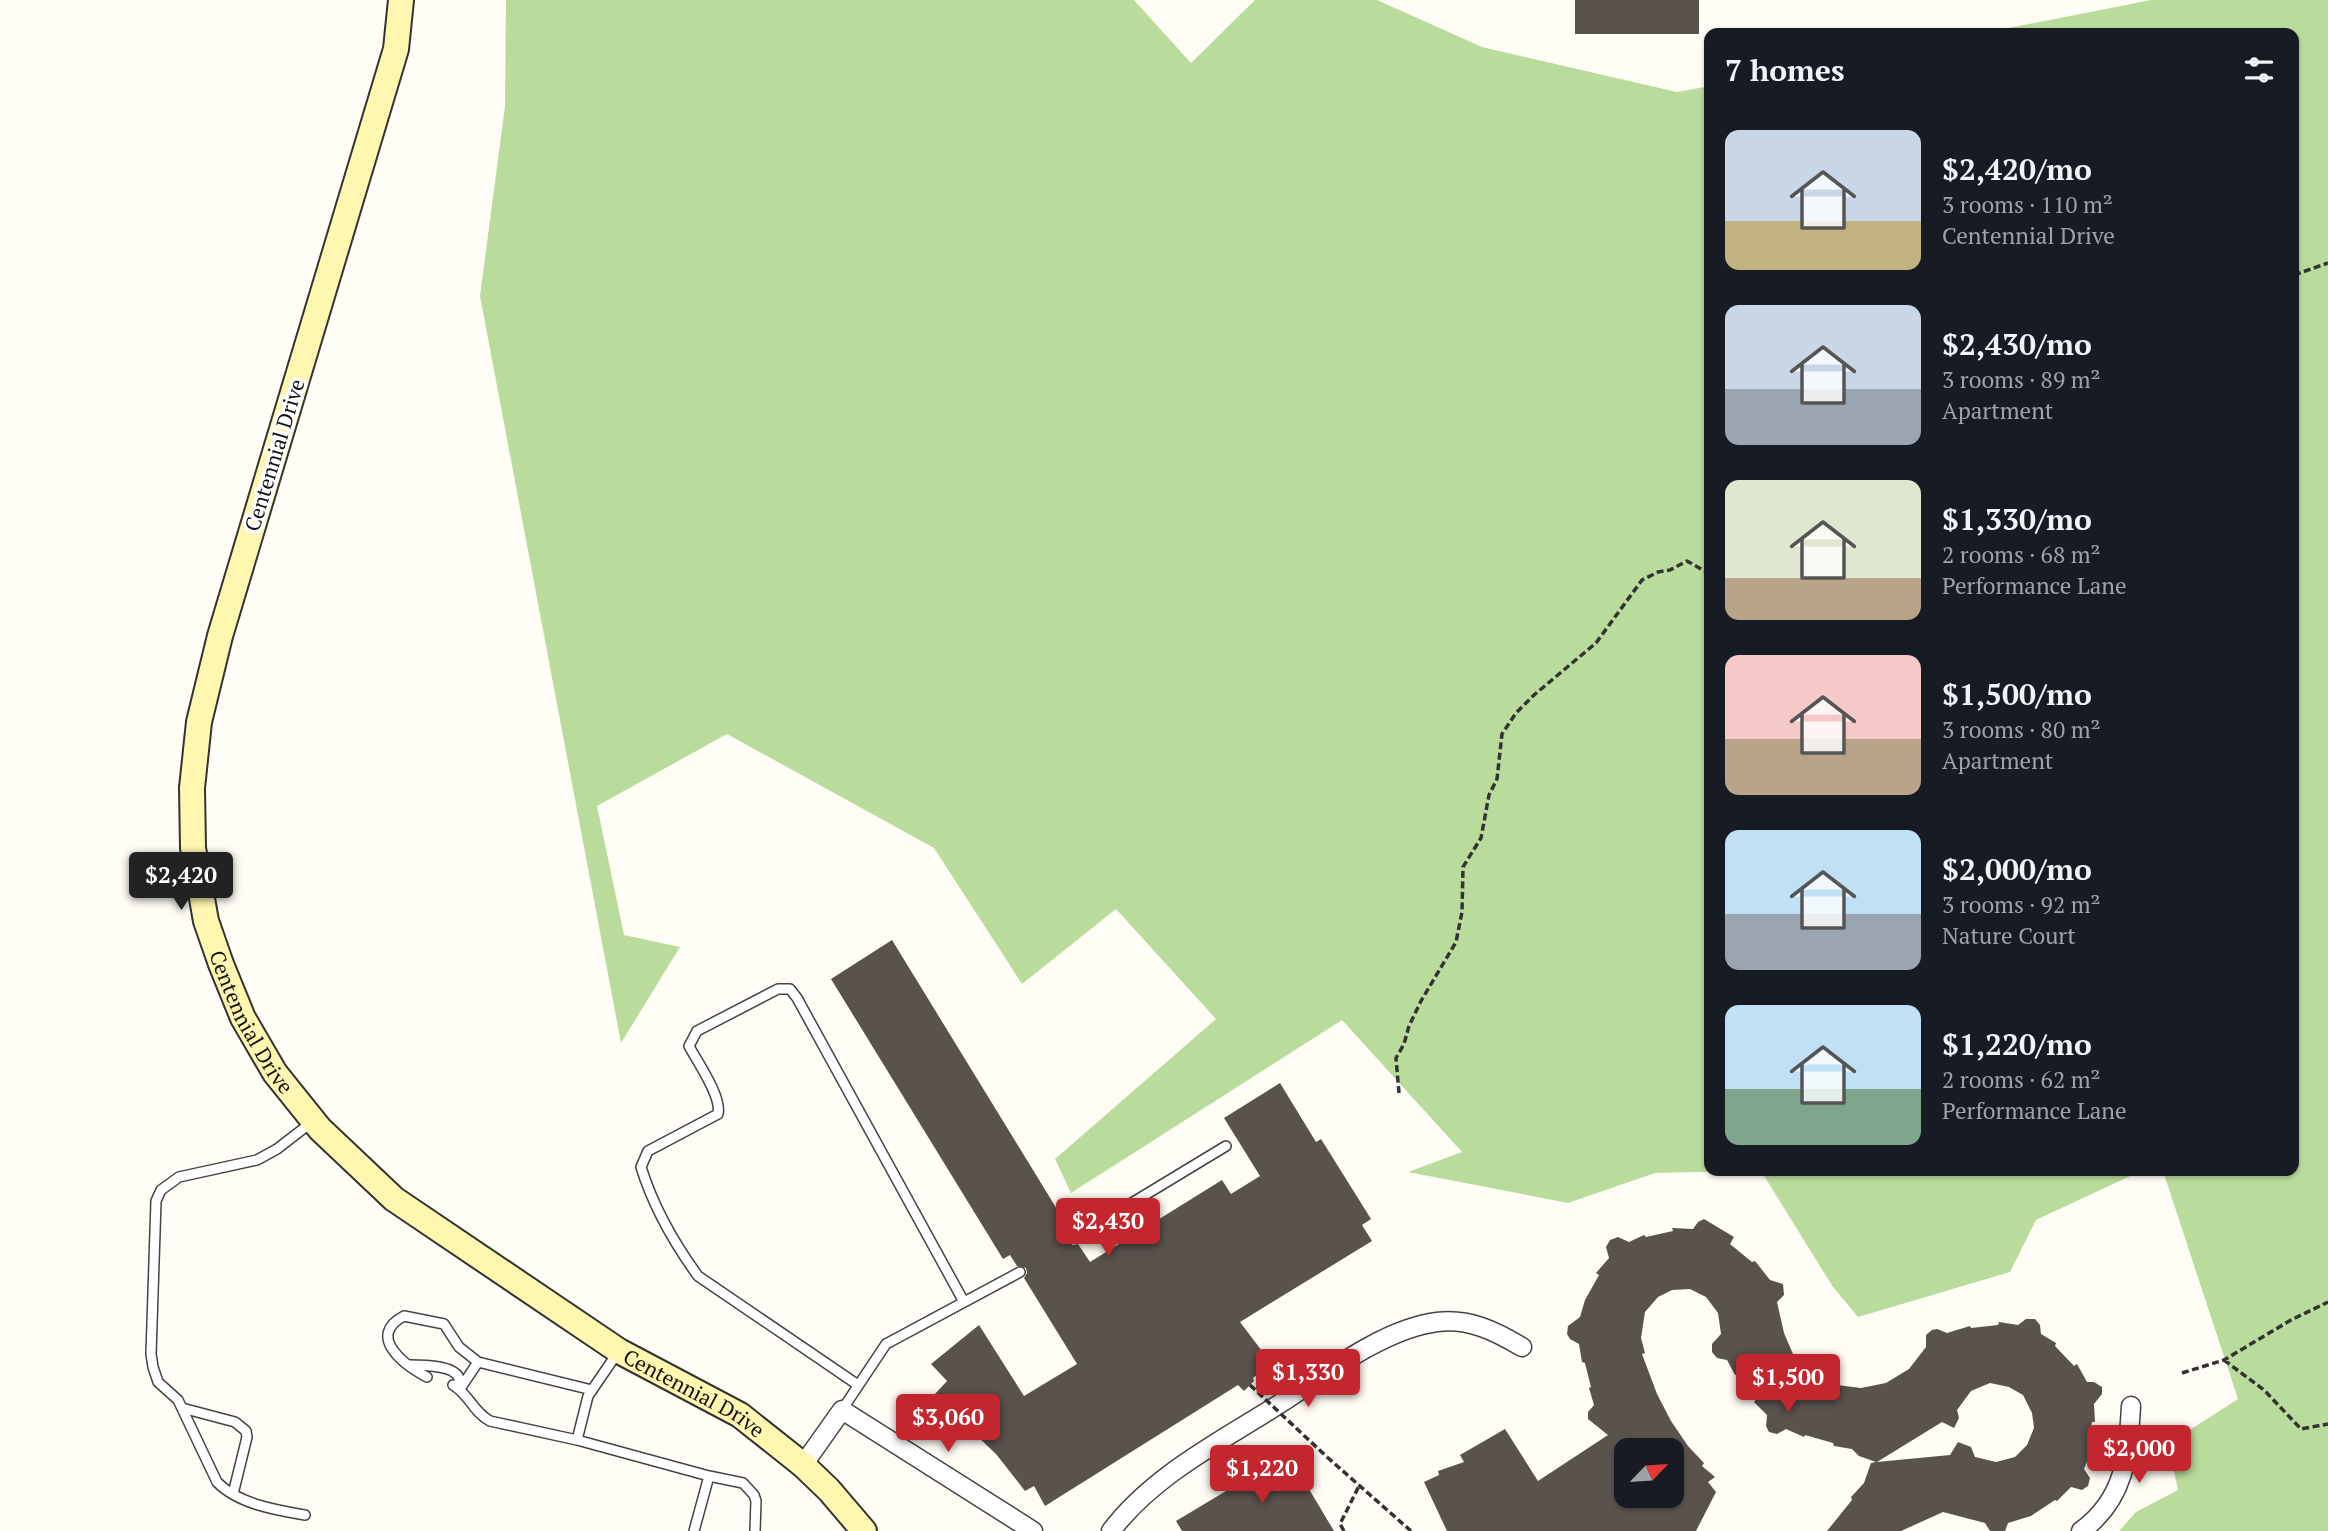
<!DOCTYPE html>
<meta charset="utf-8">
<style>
:root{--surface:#171b24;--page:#242831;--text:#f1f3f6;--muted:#9ea1a6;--accent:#c4262e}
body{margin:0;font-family:"PT Serif",serif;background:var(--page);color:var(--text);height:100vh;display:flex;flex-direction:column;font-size:26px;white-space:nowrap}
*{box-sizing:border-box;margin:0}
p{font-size:23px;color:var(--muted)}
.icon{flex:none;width:38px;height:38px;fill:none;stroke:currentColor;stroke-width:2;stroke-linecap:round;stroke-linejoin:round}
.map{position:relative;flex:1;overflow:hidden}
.sheet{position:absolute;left:1704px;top:28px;width:595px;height:1148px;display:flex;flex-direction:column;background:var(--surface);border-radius:14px;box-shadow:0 2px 5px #0004}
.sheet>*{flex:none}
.needle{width:46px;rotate:65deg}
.buttons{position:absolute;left:1614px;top:1438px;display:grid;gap:14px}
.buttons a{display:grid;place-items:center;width:70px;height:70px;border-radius:14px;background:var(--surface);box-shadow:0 2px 5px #0004;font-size:35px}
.price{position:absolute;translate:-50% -60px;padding:0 16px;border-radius:7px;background:var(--accent);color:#fff;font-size:23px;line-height:46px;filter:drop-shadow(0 2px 4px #0008)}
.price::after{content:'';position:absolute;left:50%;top:42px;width:21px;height:16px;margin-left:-10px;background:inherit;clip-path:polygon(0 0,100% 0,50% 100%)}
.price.active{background:#222;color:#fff}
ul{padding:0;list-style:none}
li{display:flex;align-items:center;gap:21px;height:175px;padding:0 21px}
li span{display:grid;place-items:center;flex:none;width:196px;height:140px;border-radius:14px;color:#555}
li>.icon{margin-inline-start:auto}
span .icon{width:84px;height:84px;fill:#fffc;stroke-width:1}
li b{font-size:30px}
h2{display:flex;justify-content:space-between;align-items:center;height:84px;padding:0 21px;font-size:30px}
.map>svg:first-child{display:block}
.forest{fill:#b9dc9c}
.building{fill:#5a524d;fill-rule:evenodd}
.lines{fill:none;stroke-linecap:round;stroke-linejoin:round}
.service-casing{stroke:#444;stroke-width:12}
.minor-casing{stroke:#444;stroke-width:21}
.secondary-casing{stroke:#333;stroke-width:28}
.path{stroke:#333;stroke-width:3.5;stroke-dasharray:7 3.5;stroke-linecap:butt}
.service{stroke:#fff;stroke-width:9}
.minor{stroke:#fff;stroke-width:18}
.secondary{stroke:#fff6b0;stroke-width:24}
.path-bridge{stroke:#333;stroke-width:3.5;stroke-dasharray:7 3.5;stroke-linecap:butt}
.labels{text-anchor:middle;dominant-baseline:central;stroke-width:7;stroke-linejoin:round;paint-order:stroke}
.street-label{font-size:21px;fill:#111;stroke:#fff}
</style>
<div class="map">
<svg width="2328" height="1531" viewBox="0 0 2328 1531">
<rect width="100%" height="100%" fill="#fffdf5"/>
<path class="forest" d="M 506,0 L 1134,0 L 1191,63 L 1255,0 L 1377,0 L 1482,47 L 1677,92 L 1710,86 L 1710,1171 L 1743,1171 L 1655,1173 L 1568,1203 L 1408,1172 L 1462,1152 L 1342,1020 L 1071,1193 L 1055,1159 L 1216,1019 L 1116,909 L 1022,984 L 934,848 L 727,734 L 597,806 L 624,935 L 680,947 L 621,1043 L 480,296 L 505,106 Z
M 2151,0 L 2328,0 L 2328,1531 L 2119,1531 L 2136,1512 L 2178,1490 L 2168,1444 L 2238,1399 L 2163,1171 L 2294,1171 L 2294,33 L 1983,33 Z
M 1761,1171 L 2141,1171 L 2036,1220 L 2010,1272 L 1858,1317 L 1833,1287 Z"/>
<path class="building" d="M 1575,0 L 1699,0 L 1699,34 L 1575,34 Z
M 892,940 L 1071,1232 L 1067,1237 L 1068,1242 L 1073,1245 L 1078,1244 L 1090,1262 L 1222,1180 L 1231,1194 L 1260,1176 L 1224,1118 L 1280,1083 L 1316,1142 L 1321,1139 L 1371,1219 L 1362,1225 L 1372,1241 L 1240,1322 L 1271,1363 L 1253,1378 L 1254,1381 L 1244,1391 L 1238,1385 L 1045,1506 L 1034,1486 L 1025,1491 L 996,1454 L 934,1395 L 947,1381 L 931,1364 L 979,1325 L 1024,1396 L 1077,1364 L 1024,1278 L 1027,1273 L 1026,1268 L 1017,1266 L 1010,1255 L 1003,1259 L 831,979 Z
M 1704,1219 L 1734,1237 L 1730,1244 L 1752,1262 L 1755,1261 L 1770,1280 L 1783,1284 L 1784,1295 L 1777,1302 L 1784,1333 L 1793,1354 L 1813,1374 L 1837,1385 L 1861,1388 L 1886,1383 L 1909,1369 L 1926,1347 L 1926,1335 L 1932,1330 L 1937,1329 L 1947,1333 L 1970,1326 L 1971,1328 L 1998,1325 L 1999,1322 L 2018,1325 L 2026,1319 L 2035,1319 L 2040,1325 L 2041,1334 L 2056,1343 L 2055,1346 L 2074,1366 L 2077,1364 L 2087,1382 L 2094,1382 L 2102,1387 L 2102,1394 L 2094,1404 L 2095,1422 L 2092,1422 L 2089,1450 L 2091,1452 L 2084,1469 L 2090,1478 L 2088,1486 L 2082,1490 L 2071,1487 L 2057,1501 L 2055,1500 L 2031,1516 L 2008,1523 L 2005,1531 L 1990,1531 L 1985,1523 L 1943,1512 L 1901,1531 L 1827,1531 L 1852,1500 L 1851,1497 L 1864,1483 L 1871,1463 L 1876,1462 L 1859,1456 L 1852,1449 L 1834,1446 L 1833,1443 L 1805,1435 L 1804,1437 L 1786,1429 L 1777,1434 L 1769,1432 L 1766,1426 L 1767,1415 L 1754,1402 L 1756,1399 L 1738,1374 L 1735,1375 L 1727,1360 L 1717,1358 L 1712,1352 L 1712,1344 L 1721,1334 L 1718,1313 L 1706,1297 L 1690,1289 L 1672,1290 L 1658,1297 L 1645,1312 L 1641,1338 L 1645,1353 L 1642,1354 L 1657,1394 L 1671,1421 L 1688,1446 L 1704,1463 L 1702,1466 L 1715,1477 L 1708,1482 L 1716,1492 L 1696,1531 L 1447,1531 L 1424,1482 L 1439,1475 L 1438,1471 L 1464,1462 L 1460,1455 L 1505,1429 L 1538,1481 L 1608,1435 L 1588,1419 L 1588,1412 L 1594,1405 L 1589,1388 L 1591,1387 L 1585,1363 L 1582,1362 L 1579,1344 L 1570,1339 L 1567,1334 L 1568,1326 L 1580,1317 L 1585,1300 L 1599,1275 L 1596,1273 L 1609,1258 L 1606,1247 L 1610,1240 L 1618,1237 L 1629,1242 L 1644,1235 L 1646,1237 L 1673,1231 L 1672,1228 L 1693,1229 L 1698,1222 ZM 1990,1383 L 2009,1387 L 2023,1395 L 2032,1413 L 2034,1428 L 2027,1445 L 2015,1457 L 1996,1462 L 1975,1457 L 1971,1447 L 1958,1442 L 1950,1455 L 1877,1462 L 1942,1422 L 1954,1428 L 1959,1418 L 1957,1410 L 1971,1391 ZM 1626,1451 L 1671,1451 L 1671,1496 L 1626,1496 Z
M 1288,1454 L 1334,1531 L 1182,1531 L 1176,1521 Z"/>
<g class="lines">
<g class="service-casing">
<path id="service" d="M 1074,1238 L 1226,1146
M 618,1352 L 588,1396 L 577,1440 L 709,1476 L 743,1483 L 754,1495 L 756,1501 L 755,1531
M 410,1365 C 421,1365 447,1366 455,1373 C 460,1376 460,1383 460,1389
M 427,1377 C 404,1365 366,1336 404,1316 L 444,1324 L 459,1347 L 478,1362 L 592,1390
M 453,1385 C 469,1394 473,1412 490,1421 L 577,1440
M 858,1385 L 698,1276 C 674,1243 653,1206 641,1167 L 648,1151 L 718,1114 C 722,1097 698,1063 689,1046 L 697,1031 L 778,989 L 790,989 L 797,998 L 964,1302
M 460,1389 L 478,1362
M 182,1408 L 235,1422 L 246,1431 L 247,1437 L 233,1494
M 842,1410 L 886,1344 L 1020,1272
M 305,1515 C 276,1510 238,1504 217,1482 L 178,1400 L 158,1382 L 153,1367 L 151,1354 L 156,1201 L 161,1190 L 179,1177 L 257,1160 L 277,1149 L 312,1122
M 694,1531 L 709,1476"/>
</g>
<g class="minor-casing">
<path id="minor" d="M 803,1465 L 842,1410 L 1033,1531
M 1111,1531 C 1153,1475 1223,1440 1281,1403 C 1326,1374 1383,1329 1437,1322 C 1469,1318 1495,1331 1522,1347
M 2081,1531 C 2125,1499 2128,1457 2131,1406"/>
</g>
<g class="secondary-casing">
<g id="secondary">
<path id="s1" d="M 401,0 L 396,49 L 220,636 L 199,722 L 192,788 L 193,848 L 206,921 L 221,964 L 243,1018 L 275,1073 L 320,1129 L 394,1199 L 619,1351 L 740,1415 L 803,1465 L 829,1490 L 864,1531"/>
</g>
</g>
<path class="path" d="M 2294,275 L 2328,263
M 1399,1093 L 1396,1058 L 1404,1044 L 1409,1026 L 1421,1001 L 1456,942 L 1462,912 L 1463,867 L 1481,838 L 1489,795 L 1497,779 L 1502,734 L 1516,713 L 1534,695 L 1596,643 L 1642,580 L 1658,572 L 1670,570 L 1687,561 L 1710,574
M 2224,1360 L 2264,1390 L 2301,1429 L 2328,1424
M 2182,1373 L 2224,1360 L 2291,1320 L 2328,1302
M 1327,1457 L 1411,1531
M 1344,1531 L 1340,1524 L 1359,1486"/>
<use href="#service" class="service"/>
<use href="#minor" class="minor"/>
<use href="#secondary" class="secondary"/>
<path class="path-bridge" d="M 1250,1385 L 1327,1457"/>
</g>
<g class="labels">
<g class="street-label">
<text transform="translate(274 455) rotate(-73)">Centennial Drive</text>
<text stroke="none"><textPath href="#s1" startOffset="1062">Centennial Drive</textPath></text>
<text stroke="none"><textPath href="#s1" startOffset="1650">Centennial Drive</textPath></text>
</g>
</g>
</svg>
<div class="buttons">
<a><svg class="needle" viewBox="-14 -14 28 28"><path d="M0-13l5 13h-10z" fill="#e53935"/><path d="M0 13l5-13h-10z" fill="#9ea1a6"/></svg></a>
</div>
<b class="price active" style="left:181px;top:912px">$2,420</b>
<b class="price" style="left:1108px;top:1258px">$2,430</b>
<b class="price" style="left:1308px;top:1409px">$1,330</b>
<b class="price" style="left:1788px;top:1414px">$1,500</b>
<b class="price" style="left:948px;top:1454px">$3,060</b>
<b class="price" style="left:2139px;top:1485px">$2,000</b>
<b class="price" style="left:1262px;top:1505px">$1,220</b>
<section class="sheet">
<h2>7 homes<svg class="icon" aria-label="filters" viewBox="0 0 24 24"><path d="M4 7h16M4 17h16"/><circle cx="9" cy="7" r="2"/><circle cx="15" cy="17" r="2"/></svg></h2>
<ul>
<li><span style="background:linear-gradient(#c9d6e8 65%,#c2b280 0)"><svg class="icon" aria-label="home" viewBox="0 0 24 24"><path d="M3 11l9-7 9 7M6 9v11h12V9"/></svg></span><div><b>$2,420/mo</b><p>3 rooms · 110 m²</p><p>Centennial Drive</p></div></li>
<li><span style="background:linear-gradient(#c9d6e8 60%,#9aa5b1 0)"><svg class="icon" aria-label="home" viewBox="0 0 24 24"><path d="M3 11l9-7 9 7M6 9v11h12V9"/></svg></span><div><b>$2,430/mo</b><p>3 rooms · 89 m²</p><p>Apartment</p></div></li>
<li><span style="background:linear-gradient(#dfe7d0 70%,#b9a48a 0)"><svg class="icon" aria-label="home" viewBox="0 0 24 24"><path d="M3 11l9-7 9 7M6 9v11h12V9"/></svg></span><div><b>$1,330/mo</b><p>2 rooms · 68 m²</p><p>Performance Lane</p></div></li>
<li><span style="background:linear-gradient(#f6c9c9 60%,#b9a48a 0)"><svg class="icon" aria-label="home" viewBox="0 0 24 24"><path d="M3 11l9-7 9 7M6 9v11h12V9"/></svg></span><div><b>$1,500/mo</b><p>3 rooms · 80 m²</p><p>Apartment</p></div></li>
<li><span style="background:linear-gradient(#bfe0f5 60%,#9aa5b1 0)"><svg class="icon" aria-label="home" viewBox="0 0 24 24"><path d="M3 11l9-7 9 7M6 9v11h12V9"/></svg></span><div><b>$2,000/mo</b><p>3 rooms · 92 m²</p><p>Nature Court</p></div></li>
<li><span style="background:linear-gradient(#bfe0f5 60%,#7fa58c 0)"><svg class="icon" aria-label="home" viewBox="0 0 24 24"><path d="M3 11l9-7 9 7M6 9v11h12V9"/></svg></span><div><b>$1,220/mo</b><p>2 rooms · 62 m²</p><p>Performance Lane</p></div></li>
</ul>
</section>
</div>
